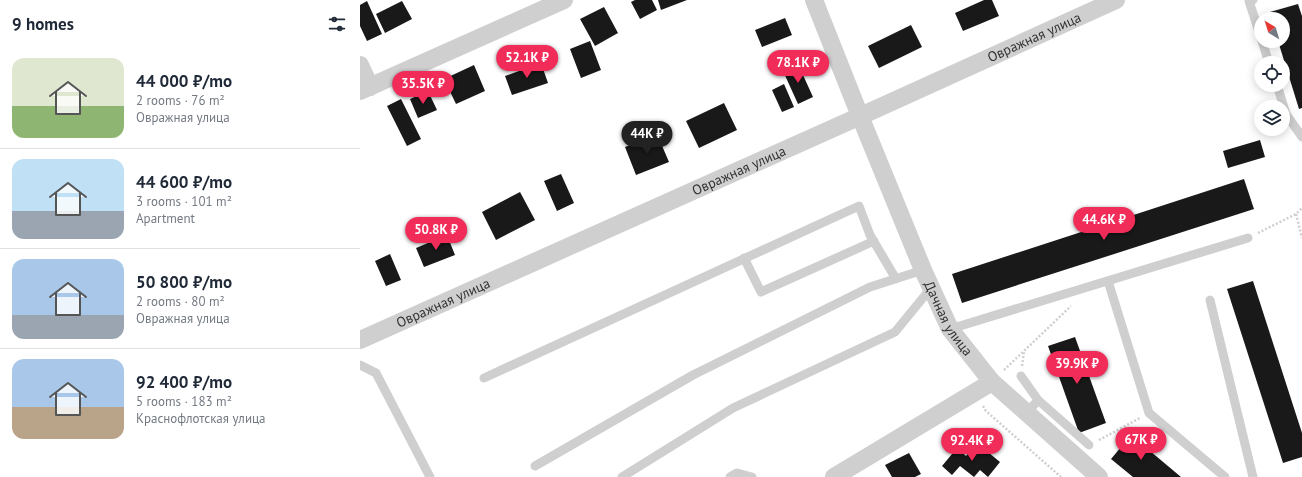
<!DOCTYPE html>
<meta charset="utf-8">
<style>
:root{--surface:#fff;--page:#f6f6f7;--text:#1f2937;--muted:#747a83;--line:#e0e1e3;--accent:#f22c59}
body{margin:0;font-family:"PT Sans",sans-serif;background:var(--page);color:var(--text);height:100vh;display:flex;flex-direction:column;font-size:15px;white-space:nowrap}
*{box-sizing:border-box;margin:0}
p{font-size:13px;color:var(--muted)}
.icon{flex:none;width:22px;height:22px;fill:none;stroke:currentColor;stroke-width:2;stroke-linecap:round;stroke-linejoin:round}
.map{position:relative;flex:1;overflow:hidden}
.sheet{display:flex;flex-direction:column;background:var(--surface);width:360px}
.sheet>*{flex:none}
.needle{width:26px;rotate:322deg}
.fabs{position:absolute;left:894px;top:12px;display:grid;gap:8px}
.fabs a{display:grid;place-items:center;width:36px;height:36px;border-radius:50%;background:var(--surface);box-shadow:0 2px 10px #0003;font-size:20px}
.price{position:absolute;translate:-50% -34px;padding:0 9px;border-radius:14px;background:var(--accent);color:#fff;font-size:13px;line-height:26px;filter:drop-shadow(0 1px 2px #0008)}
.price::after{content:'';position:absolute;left:50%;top:24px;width:12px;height:9px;margin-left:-6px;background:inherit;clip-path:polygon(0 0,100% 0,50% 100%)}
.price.current{background:#222;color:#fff}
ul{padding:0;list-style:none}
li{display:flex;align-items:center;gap:12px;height:100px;padding:0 12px}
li+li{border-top:1px solid var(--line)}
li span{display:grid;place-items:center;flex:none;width:112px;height:80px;border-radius:12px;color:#555}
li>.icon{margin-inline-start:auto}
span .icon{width:48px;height:48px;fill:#fffc;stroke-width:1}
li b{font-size:17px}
h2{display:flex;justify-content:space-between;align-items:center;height:48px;padding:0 12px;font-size:17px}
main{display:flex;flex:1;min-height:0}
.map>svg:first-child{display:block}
.building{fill:#191919}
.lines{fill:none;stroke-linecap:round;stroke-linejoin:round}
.path{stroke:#cfcfcf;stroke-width:2.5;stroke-dasharray:2 2;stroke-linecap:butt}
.lane{stroke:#cfcfcf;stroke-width:9}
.street{stroke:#cfcfcf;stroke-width:18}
.labels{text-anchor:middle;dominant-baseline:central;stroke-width:4;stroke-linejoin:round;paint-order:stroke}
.street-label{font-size:14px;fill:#323232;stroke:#fff}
</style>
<main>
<section class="sheet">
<h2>9 homes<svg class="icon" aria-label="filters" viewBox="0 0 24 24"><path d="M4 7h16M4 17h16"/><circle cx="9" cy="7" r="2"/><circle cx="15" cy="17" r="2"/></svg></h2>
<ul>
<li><span style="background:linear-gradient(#dfe7d0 60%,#8fb573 0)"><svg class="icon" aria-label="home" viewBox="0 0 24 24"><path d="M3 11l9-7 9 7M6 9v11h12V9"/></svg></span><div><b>44 000 ₽/mo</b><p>2 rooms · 76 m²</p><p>Овражная улица</p></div></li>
<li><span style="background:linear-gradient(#bfe0f5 65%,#9aa5b1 0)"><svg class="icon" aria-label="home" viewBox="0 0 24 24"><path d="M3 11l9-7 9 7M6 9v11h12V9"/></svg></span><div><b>44 600 ₽/mo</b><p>3 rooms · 101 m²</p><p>Apartment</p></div></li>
<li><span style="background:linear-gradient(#a9c7e8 70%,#9aa5b1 0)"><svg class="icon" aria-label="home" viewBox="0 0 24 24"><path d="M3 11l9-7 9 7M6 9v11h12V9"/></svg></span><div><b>50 800 ₽/mo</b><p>2 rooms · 80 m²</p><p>Овражная улица</p></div></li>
<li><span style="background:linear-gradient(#a9c7e8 60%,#b9a48a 0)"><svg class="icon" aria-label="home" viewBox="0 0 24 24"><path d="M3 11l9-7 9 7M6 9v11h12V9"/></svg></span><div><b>92 400 ₽/mo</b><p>5 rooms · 183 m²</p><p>Краснофлотская улица</p></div></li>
</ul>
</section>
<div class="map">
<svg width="942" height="477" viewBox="0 0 942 477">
<rect width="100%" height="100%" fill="#fff"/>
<path class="building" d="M 275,0 L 292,0 L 297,10 L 280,19 L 271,2 Z
M 298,0 L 327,0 L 301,10 Z
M 624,0 L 632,0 L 639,16 L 603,31 L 595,13 Z
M 7,1 L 22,34 L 7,41 L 0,26 L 0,5 Z
M 42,1 L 52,19 L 25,33 L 16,14 Z
M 938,4 L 942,16 L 942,108 L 939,109 L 918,41 L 923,41 L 923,19 L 912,19 L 910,12 Z
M 244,7 L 258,33 L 235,46 L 220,19 Z
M 425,18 L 432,35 L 402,47 L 395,30 Z
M 551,25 L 562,47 L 519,68 L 508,46 Z
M 230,41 L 241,70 L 221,78 L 210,49 Z
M 181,63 L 188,83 L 152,95 L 145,76 Z
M 438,64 L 453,97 L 438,104 L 423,71 Z
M 114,65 L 125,91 L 96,104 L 84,79 Z
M 424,84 L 434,107 L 422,112 L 412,90 Z
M 68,91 L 77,110 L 58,118 L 50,99 Z
M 41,99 L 61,139 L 47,146 L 27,106 Z
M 364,103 L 377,130 L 339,148 L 326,121 Z
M 297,134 L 309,162 L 276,175 L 265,147 Z
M 900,140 L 905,157 L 868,168 L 863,151 Z
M 201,174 L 214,203 L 197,211 L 184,181 Z
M 884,179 L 894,209 L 602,303 L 592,274 Z
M 160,192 L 175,220 L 136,240 L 122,212 Z
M 87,235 L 95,255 L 64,267 L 56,248 Z
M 30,254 L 41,280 L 26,286 L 15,261 Z
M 893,281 L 942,433 L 942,457 L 923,463 L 867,289 Z
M 715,337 L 746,423 L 719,433 L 688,346 Z
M 771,435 L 821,477 L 773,477 L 751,459 Z
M 617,443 L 640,462 L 628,477 L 620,470 L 614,477 L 600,466 L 592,475 L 582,466 L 597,448 L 606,456 Z
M 549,453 L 561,474 L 555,477 L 532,477 L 525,465 Z"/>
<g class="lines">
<path class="path" d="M 936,214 L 942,238
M 898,233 L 936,214 L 942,208
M 662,366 L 664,351
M 644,370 L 711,306
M 623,406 L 626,411 L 701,477
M 739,440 L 780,418"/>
<path class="lane" d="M 893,0 L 889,1 L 901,38
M 902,41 L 909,63
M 917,85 L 926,114 L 942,137
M 384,258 L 401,292 L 514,241
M 748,281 L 789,413 L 865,477
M 850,300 L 893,477
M 590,329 L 888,238
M 0,365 L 16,373 L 70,477
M 661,376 L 678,400
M 124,378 L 499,206 L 510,235 L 536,279
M 667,413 L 678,400 L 729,445
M 175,466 L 333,375 L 510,287 L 563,270
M 262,477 L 373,408 L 535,332 L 571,288
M 370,477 L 377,473 L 392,477"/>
<g class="street">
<path id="s1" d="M 454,0 L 500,116 L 563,270 L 590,329 L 632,382 L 739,477"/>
<path d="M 0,65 L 10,87"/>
<path d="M 0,91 L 204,0"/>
<path id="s2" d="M 0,340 L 505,114 L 756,0"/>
<path d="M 474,477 L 632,382"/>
</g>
</g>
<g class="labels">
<g class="street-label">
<text stroke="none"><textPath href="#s2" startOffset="739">Овражная улица</textPath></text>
<text stroke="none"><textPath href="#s2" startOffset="415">Овражная улица</textPath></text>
<text stroke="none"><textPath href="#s2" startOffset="91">Овражная улица</textPath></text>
<text stroke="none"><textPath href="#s1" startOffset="346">Дачная улица</textPath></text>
</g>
</g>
</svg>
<div class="fabs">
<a><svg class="needle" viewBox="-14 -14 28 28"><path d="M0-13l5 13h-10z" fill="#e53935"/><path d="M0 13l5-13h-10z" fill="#747a83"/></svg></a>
<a><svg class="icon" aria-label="locate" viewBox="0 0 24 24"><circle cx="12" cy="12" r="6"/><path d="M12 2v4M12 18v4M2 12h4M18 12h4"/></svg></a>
<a><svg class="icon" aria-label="layers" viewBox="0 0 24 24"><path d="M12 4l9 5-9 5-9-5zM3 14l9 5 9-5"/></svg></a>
</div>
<b class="price" style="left:167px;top:79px">52.1K ₽</b>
<b class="price" style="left:438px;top:84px">78.1K ₽</b>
<b class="price" style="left:63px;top:105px">35.5K ₽</b>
<b class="price current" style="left:287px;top:155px">44K ₽</b>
<b class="price" style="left:744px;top:241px">44.6K ₽</b>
<b class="price" style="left:76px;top:251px">50.8K ₽</b>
<b class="price" style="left:717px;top:385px">39.9K ₽</b>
<b class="price" style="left:781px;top:461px">67K ₽</b>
<b class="price" style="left:612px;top:462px">92.4K ₽</b>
</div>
</main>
